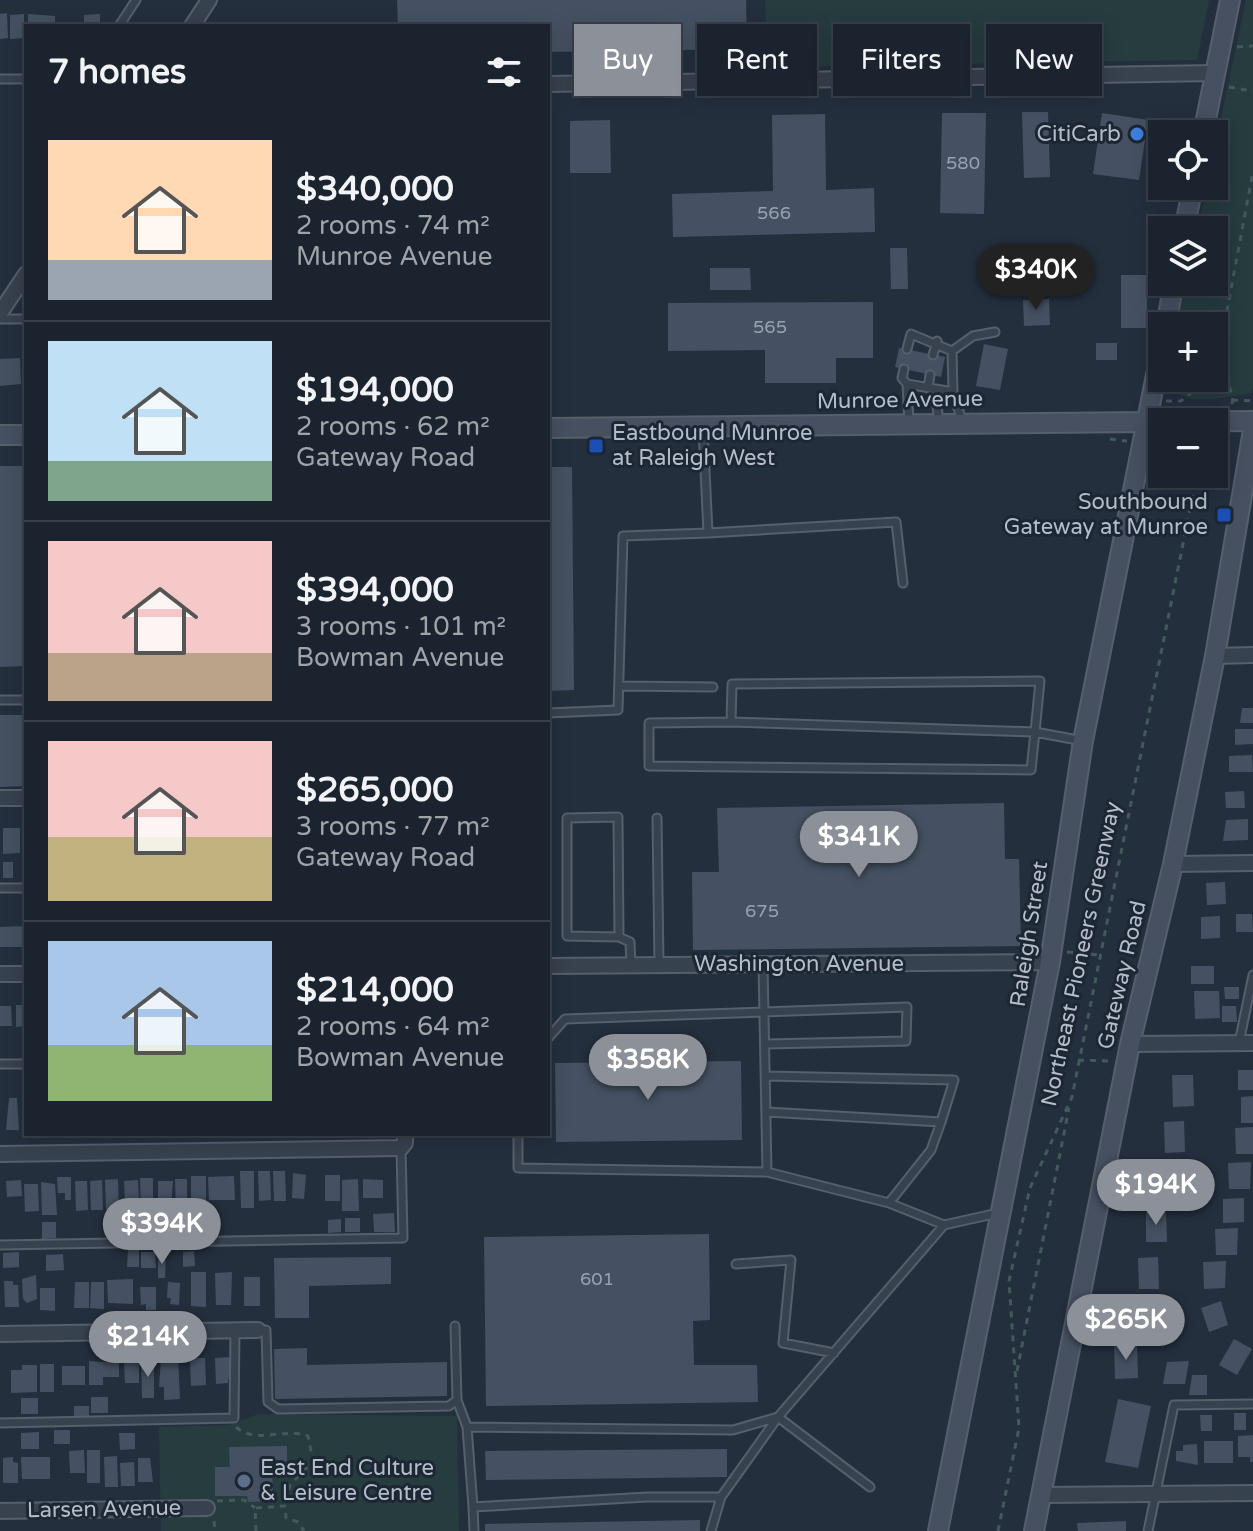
<!DOCTYPE html>
<meta charset="utf-8">
<style>
:root{--surface:#1b232e;--page:#242b36;--text:#f1f3f6;--muted:#a0a4aa;--line:#39404a;--accent:#8c9099}
body{margin:0;font-family:"Varela Round",sans-serif;background:var(--page);color:var(--text);height:100vh;display:flex;flex-direction:column;font-size:30px;white-space:nowrap}
*{box-sizing:border-box;margin:0}
p{font-size:26px;color:var(--muted)}
.icon{flex:none;width:44px;height:44px;fill:none;stroke:currentColor;stroke-width:2;stroke-linecap:round;stroke-linejoin:round}
.map{position:relative;flex:1;overflow:hidden}
.sheet{position:absolute;left:24px;top:24px;width:526px;height:1112px;display:flex;flex-direction:column;background:var(--surface);border-radius:0px;box-shadow:0 4px 20px #0003,0 0 0 2px var(--line)}
.sheet>*{flex:none}
.hud{position:absolute;left:574px;top:24px;width:558px;height:72px;display:flex;gap:16px}
.buttons{position:absolute;left:1148px;top:120px;display:grid;gap:16px}
.buttons a{display:grid;place-items:center;width:80px;height:80px;border-radius:0px;background:var(--surface);box-shadow:0 4px 20px #0003,0 0 0 2px var(--line);font-size:40px}
.price{position:absolute;translate:-50% -68px;padding:0 18px;border-radius:28px;background:var(--accent);color:#fff;font-size:26px;line-height:52px;filter:drop-shadow(0 2px 4px #0008)}
.price::after{content:'';position:absolute;left:50%;top:48px;width:24px;height:18px;margin-left:-12px;background:inherit;clip-path:polygon(0 0,100% 0,50% 100%)}
.price.on{background:#222;color:#fff}
ul{padding:0;list-style:none}
li{display:flex;align-items:center;gap:24px;height:200px;padding:0 24px}
li+li{border-top:2px solid var(--line)}
li span{display:grid;place-items:center;flex:none;width:224px;height:160px;border-radius:0px;color:#555}
li>.icon{margin-inline-start:auto}
span .icon{width:96px;height:96px;fill:#fffc;stroke-width:1}
li b{font-size:34px}
h2{display:flex;justify-content:space-between;align-items:center;height:96px;padding:0 24px;font-size:34px}
.chip{padding:0 28px;border-radius:0px;background:var(--surface);box-shadow:0 4px 20px #0003,0 0 0 2px var(--line);font-size:28px;line-height:72px}
.chip.on{background:var(--accent);color:#fff}
.map>svg:first-child{display:block}
.green{fill:#263c3f}
.building{fill:#455162}
.lines{fill:none;stroke-linecap:round;stroke-linejoin:round}
.lane-casing{stroke:#565f6c;stroke-width:11}
.street-casing{stroke:#565f6c;stroke-width:18}
.secondary-casing{stroke:#565f6c;stroke-width:22}
.path{stroke:#44595c;stroke-width:3;stroke-dasharray:6 6;stroke-linecap:butt}
.lane{stroke:#38414e;stroke-width:7}
.street{stroke:#38414e;stroke-width:14}
.secondary{stroke:#465061;stroke-width:18}
.shop-dot{fill:#3f7fe0;stroke:#1d2633;stroke-width:3}
.transit-dot{fill:#1a4fb4;stroke:#1d2633;stroke-width:3}
.service-dot{fill:#5c6f8a;stroke:#1d2633;stroke-width:3}
.labels{text-anchor:middle;dominant-baseline:central;stroke-width:6;stroke-linejoin:round;paint-order:stroke}
.number-label{font-size:18px;fill:#98a1af}
.poi-label{font-size:22px;fill:#b4bcc9;stroke:#1d2633;text-anchor:end}
.street-label{font-size:22px;fill:#b4bcc9;stroke:#1d2633}
</style>
<div class="map">
<svg width="1253" height="1531" viewBox="0 0 1253 1531">
<rect width="100%" height="100%" fill="#242f3e"/>
<path class="green" d="M 765,0 L 1209,0 L 1197,60 L 768,67 Z
M 1246,0 L 1253,0 L 1253,385 L 1251,393 L 1216,399 L 1192,399 L 1174,393 L 1167,378 L 1214,378 L 1214,326 L 1177,326 L 1187,282 L 1214,282 L 1214,230 L 1198,230 L 1207,186 L 1214,186 L 1214,151 Z
M 258,1414 L 457,1416 L 459,1531 L 161,1531 L 159,1427 L 229,1425 Z"/>
<path class="building" d="M 397,0 L 746,0 L 747,49 L 548,52 L 548,26 L 398,26 Z
M 7,13 L 8,38 L 0,39 L 0,14 Z
M 24,14 L 24,38 L 10,39 L 10,15 Z
M 28,14 L 55,16 L 55,26 L 28,26 Z
M 100,14 L 100,26 L 84,26 L 84,15 Z
M 1022,112 L 1048,112 L 1050,177 L 1024,178 Z
M 942,113 L 986,113 L 984,214 L 940,213 Z
M 1102,113 L 1148,120 L 1139,180 L 1093,174 Z
M 825,114 L 826,190 L 874,188 L 875,232 L 673,237 L 672,194 L 773,191 L 772,115 Z
M 610,120 L 611,173 L 570,173 L 570,121 Z
M 1002,246 L 1013,248 L 1008,279 L 997,278 Z
M 890,248 L 907,248 L 908,289 L 891,289 Z
M 710,268 L 750,268 L 751,290 L 710,290 Z
M 1121,275 L 1147,275 L 1147,328 L 1121,328 Z
M 1049,299 L 1050,325 L 1024,326 L 1023,300 Z
M 873,302 L 873,358 L 836,358 L 836,383 L 765,383 L 765,350 L 668,351 L 668,303 Z
M 1096,343 L 1117,343 L 1117,360 L 1096,360 Z
M 984,344 L 1008,349 L 1000,390 L 976,386 Z
M 899,348 L 945,357 L 941,377 L 895,367 Z
M 20,358 L 21,384 L 0,386 L 0,359 Z
M 0,466 L 26,466 L 26,666 L 0,667 Z
M 548,467 L 572,467 L 574,690 L 548,691 Z
M 1242,708 L 1253,708 L 1253,723 L 1240,723 Z
M 0,715 L 26,715 L 26,786 L 0,787 Z
M 1235,729 L 1253,729 L 1253,744 L 1235,745 Z
M 1252,755 L 1253,772 L 1229,772 L 1229,756 Z
M 1244,791 L 1245,808 L 1226,808 L 1225,792 Z
M 1004,803 L 1005,859 L 1019,859 L 1021,946 L 693,950 L 692,872 L 719,872 L 717,808 Z
M 1248,819 L 1248,840 L 1223,841 L 1226,820 Z
M 3,828 L 20,828 L 20,853 L 3,854 Z
M 3,862 L 13,862 L 13,878 L 3,878 Z
M 1225,882 L 1226,904 L 1207,905 L 1206,883 Z
M 1236,914 L 1252,914 L 1253,932 L 1236,932 Z
M 1220,916 L 1220,938 L 1201,939 L 1201,917 Z
M 26,926 L 26,947 L 0,947 L 0,927 Z
M 1191,966 L 1214,966 L 1214,984 L 1191,984 Z
M 1224,987 L 1239,987 L 1239,999 L 1225,999 Z
M 1194,991 L 1219,991 L 1220,1018 L 1195,1019 Z
M 16,1005 L 26,1005 L 26,1026 L 16,1027 Z
M 0,1006 L 11,1006 L 12,1026 L 0,1026 Z
M 1222,1006 L 1236,1006 L 1237,1022 L 1222,1022 Z
M 741,1061 L 742,1140 L 556,1142 L 555,1063 Z
M 1238,1070 L 1253,1070 L 1253,1090 L 1238,1090 Z
M 1172,1075 L 1193,1075 L 1194,1106 L 1173,1107 Z
M 1253,1096 L 1253,1123 L 1241,1123 L 1241,1097 Z
M 9,1098 L 17,1098 L 19,1130 L 6,1130 Z
M 1184,1121 L 1185,1152 L 1165,1153 L 1164,1122 Z
M 1253,1127 L 1253,1154 L 1236,1154 L 1235,1128 Z
M 1251,1162 L 1250,1189 L 1229,1189 L 1228,1163 Z
M 1156,1165 L 1176,1165 L 1177,1196 L 1157,1197 Z
M 240,1171 L 254,1171 L 254,1208 L 241,1208 Z
M 258,1171 L 270,1171 L 271,1200 L 259,1201 Z
M 273,1171 L 285,1171 L 286,1201 L 274,1201 Z
M 293,1173 L 306,1175 L 304,1199 L 292,1198 Z
M 325,1175 L 340,1175 L 340,1201 L 325,1201 Z
M 191,1176 L 206,1176 L 206,1205 L 191,1206 Z
M 234,1176 L 235,1200 L 209,1200 L 208,1177 Z
M 57,1177 L 71,1177 L 71,1200 L 65,1200 L 65,1193 L 58,1193 Z
M 140,1178 L 153,1178 L 153,1211 L 141,1211 Z
M 118,1179 L 119,1209 L 106,1210 L 105,1180 Z
M 175,1179 L 187,1179 L 187,1217 L 176,1217 Z
M 358,1179 L 359,1211 L 342,1211 L 342,1180 Z
M 363,1179 L 383,1180 L 383,1198 L 363,1198 Z
M 21,1180 L 22,1196 L 7,1197 L 6,1181 Z
M 102,1180 L 103,1210 L 91,1210 L 90,1181 Z
M 138,1180 L 139,1202 L 129,1208 L 129,1202 L 125,1202 L 124,1181 Z
M 75,1181 L 87,1181 L 88,1210 L 76,1211 Z
M 158,1181 L 173,1181 L 171,1207 L 163,1207 L 163,1200 L 158,1200 Z
M 41,1182 L 55,1184 L 57,1215 L 42,1215 Z
M 24,1184 L 38,1184 L 39,1211 L 25,1212 Z
M 1244,1198 L 1244,1222 L 1223,1223 L 1223,1199 Z
M 1146,1211 L 1166,1211 L 1167,1242 L 1146,1242 Z
M 394,1213 L 395,1232 L 374,1232 L 373,1214 Z
M 154,1218 L 154,1232 L 140,1233 L 140,1219 Z
M 345,1218 L 360,1218 L 360,1232 L 345,1232 Z
M 341,1219 L 341,1232 L 328,1233 L 328,1220 Z
M 42,1222 L 56,1222 L 56,1238 L 42,1239 Z
M 1238,1228 L 1237,1255 L 1216,1255 L 1215,1229 Z
M 709,1234 L 710,1320 L 693,1321 L 694,1365 L 757,1365 L 758,1402 L 486,1406 L 484,1237 Z
M 128,1250 L 139,1250 L 139,1267 L 127,1267 Z
M 194,1251 L 195,1266 L 183,1267 L 183,1252 Z
M 19,1252 L 19,1267 L 3,1268 L 3,1253 Z
M 141,1252 L 155,1252 L 156,1268 L 141,1268 Z
M 63,1254 L 64,1270 L 46,1271 L 46,1255 Z
M 158,1255 L 166,1255 L 165,1278 L 158,1278 Z
M 391,1257 L 391,1284 L 309,1286 L 309,1318 L 275,1318 L 274,1258 Z
M 1158,1257 L 1159,1289 L 1139,1289 L 1138,1258 Z
M 1226,1261 L 1225,1288 L 1204,1289 L 1203,1262 Z
M 191,1272 L 206,1272 L 206,1307 L 191,1306 Z
M 232,1272 L 231,1305 L 216,1305 L 215,1273 Z
M 36,1275 L 37,1299 L 27,1303 L 23,1299 L 22,1279 Z
M 244,1277 L 260,1277 L 260,1306 L 244,1306 Z
M 133,1279 L 133,1304 L 108,1303 L 107,1280 Z
M 4,1281 L 13,1281 L 13,1285 L 18,1285 L 19,1307 L 5,1307 Z
M 75,1282 L 89,1282 L 89,1308 L 74,1308 Z
M 91,1282 L 104,1282 L 104,1309 L 90,1308 Z
M 168,1282 L 180,1283 L 179,1305 L 170,1304 L 171,1298 L 167,1298 Z
M 140,1287 L 156,1287 L 156,1310 L 146,1310 L 146,1304 L 141,1305 Z
M 40,1288 L 55,1288 L 55,1311 L 40,1310 Z
M 1149,1300 L 1150,1332 L 1130,1332 L 1129,1301 Z
M 1221,1301 L 1228,1325 L 1209,1332 L 1201,1308 Z
M 1234,1339 L 1252,1349 L 1237,1375 L 1219,1365 Z
M 1137,1344 L 1138,1378 L 1115,1379 L 1114,1345 Z
M 307,1348 L 307,1365 L 447,1362 L 447,1396 L 275,1399 L 274,1349 Z
M 178,1355 L 180,1399 L 164,1400 L 164,1387 L 159,1387 L 161,1358 Z
M 230,1357 L 231,1378 L 228,1379 L 228,1383 L 216,1384 L 215,1358 Z
M 190,1358 L 205,1358 L 206,1385 L 191,1386 Z
M 139,1359 L 139,1383 L 125,1383 L 124,1363 Z
M 141,1360 L 154,1360 L 154,1398 L 142,1398 Z
M 89,1361 L 119,1363 L 119,1377 L 103,1377 L 103,1385 L 89,1385 Z
M 1189,1361 L 1185,1384 L 1163,1384 L 1167,1362 Z
M 40,1364 L 54,1364 L 54,1392 L 40,1392 Z
M 22,1365 L 37,1365 L 37,1392 L 11,1393 L 11,1370 L 22,1370 Z
M 62,1366 L 85,1366 L 85,1385 L 62,1385 Z
M 1192,1375 L 1207,1375 L 1207,1395 L 1189,1395 Z
M 91,1397 L 108,1397 L 108,1413 L 91,1413 Z
M 21,1398 L 38,1398 L 38,1414 L 21,1414 Z
M 1118,1399 L 1151,1406 L 1138,1468 L 1105,1462 Z
M 74,1406 L 89,1406 L 89,1417 L 74,1417 Z
M 1234,1413 L 1246,1413 L 1246,1430 L 1234,1430 Z
M 1200,1415 L 1212,1415 L 1212,1431 L 1201,1431 Z
M 54,1430 L 70,1430 L 70,1444 L 54,1444 Z
M 39,1432 L 39,1449 L 21,1449 L 21,1433 Z
M 119,1433 L 135,1433 L 135,1449 L 120,1450 Z
M 1253,1435 L 1253,1462 L 1250,1462 L 1250,1457 L 1238,1457 L 1238,1436 Z
M 1204,1441 L 1233,1441 L 1233,1463 L 1204,1463 Z
M 1197,1444 L 1198,1465 L 1176,1461 L 1176,1451 L 1183,1451 L 1183,1445 Z
M 287,1446 L 287,1467 L 272,1467 L 273,1501 L 248,1502 L 247,1496 L 215,1496 L 215,1467 L 230,1467 L 229,1447 Z
M 727,1449 L 727,1477 L 486,1480 L 485,1451 Z
M 84,1450 L 85,1473 L 70,1473 L 69,1451 Z
M 87,1450 L 100,1450 L 100,1483 L 87,1483 Z
M 117,1456 L 118,1487 L 105,1487 L 104,1457 Z
M 13,1457 L 13,1462 L 18,1463 L 18,1483 L 3,1483 L 3,1458 Z
M 21,1457 L 50,1457 L 50,1479 L 22,1479 Z
M 138,1458 L 150,1458 L 153,1482 L 138,1482 Z
M 134,1462 L 135,1486 L 121,1486 L 120,1463 Z
M 700,1520 L 700,1531 L 485,1531 L 485,1524 Z
M 1126,1521 L 1126,1531 L 1078,1531 L 1077,1523 Z"/>
<g class="lines">
<g class="lane-casing">
<path id="lane" d="M 119,26 L 136,0
M 0,79 L 26,79
M 0,319 L 26,319
M 907,349 L 911,334 L 952,351 L 953,392 L 962,421
M 952,351 L 973,336 L 995,332
M 933,355 L 937,341
M 904,369 L 902,378 L 907,384
M 928,388 L 930,375
M 935,389 L 939,423
M 909,423 L 907,384 L 953,392
M 708,533 L 896,522 L 903,583
M 619,686 L 713,687
M 0,700 L 26,700
M 548,713 L 618,710 L 623,536 L 708,533 L 703,428
M 731,722 L 1035,732 L 1031,770 L 649,766 L 649,723 Z
M 731,722 L 732,684 L 1040,681 L 1035,732 L 1083,741
M 657,818 L 659,965
M 0,888 L 26,888
M 619,937 L 618,817 L 567,818 L 567,936 L 619,937 L 630,942 L 631,965
M 763,964 L 767,1172 L 889,1203 L 944,1225
M 548,1038 L 565,1019 L 907,1007 L 906,1041 L 765,1044
M 1239,1043 L 1253,975
M 0,1064 L 26,1064
M 766,1076 L 954,1080 L 941,1122
M 767,1112 L 941,1122 L 931,1150 L 889,1203
M 518,1134 L 518,1168 L 767,1172
M 0,1245 L 403,1238 L 401,1148
M 736,1264 L 791,1260 L 783,1343 L 834,1353
M 266,1330 L 268,1402 L 278,1409 L 449,1406 L 457,1400 L 455,1326
M 457,1400 L 467,1427
M 778,1417 L 721,1497 L 647,1497 L 473,1507 L 467,1427 L 733,1430 Z
M 0,1423 L 234,1418 L 235,1330
M 870,1487 L 778,1417 L 944,1225 L 998,1213
M 473,1507 L 474,1531
M 711,1531 L 721,1497
M 1148,1531 L 1174,1405 L 1253,1404"/>
</g>
<g class="street-casing">
<path id="street" d="M 192,26 L 209,0
M 548,84 L 1215,73
M 0,313 L 26,274
M 1215,656 L 1253,655
M 0,798 L 26,798
M 1173,864 L 1253,863
M 548,966 L 1050,962
M 0,974 L 26,974
M 1130,1044 L 1253,1043
M 0,1154 L 401,1148 L 405,1143 L 405,1134
M 0,1334 L 258,1330
M 1043,1495 L 1253,1493
M 0,1511 L 207,1508"/>
</g>
<g class="secondary-casing">
<path id="secondary" d="M 1203,134 L 1230,0
M 1184,230 L 1193,186
M 1166,326 L 1174,282
M 548,428 L 1253,421
M 0,435 L 26,435
M 938,1531 L 1050,962 L 1083,741 L 1162,345
M 1034,1531 L 1130,1044 L 1173,864 L 1215,656 L 1253,430"/>
</g>
<path class="path" d="M 1237,47 L 1253,46
M 1229,87 L 1253,91
M 1214,367 L 1218,359
M 1232,400 L 1253,401
M 1166,401 L 1181,401 L 1209,378
M 1232,404 L 1233,397 L 1218,359 L 1253,171
M 1110,439 L 1127,441
M 1214,456 L 1228,444
M 1188,474 L 1193,484
M 1067,952 L 1099,955
M 1078,1060 L 1110,1061
M 1017,1371 L 1069,1108
M 236,1427 C 257,1445 284,1427 308,1436 L 313,1461 L 290,1485 L 285,1506
M 217,1501 L 244,1500 L 255,1508
M 214,1521 L 215,1531
M 256,1531 L 255,1508 L 285,1506 L 286,1518 L 298,1522 L 304,1531
M 998,1531 L 1019,1428 L 1009,1281 L 1030,1188 L 1072,1097 L 1197,474"/>
<use href="#lane" class="lane"/>
<use href="#street" class="street"/>
<use href="#secondary" class="secondary"/>
</g>
<circle class="shop-dot" cx="1137" cy="134" r="8"/>
<g class="transit-dot">
<rect x="588" y="438" width="16" height="16" rx="4"/>
<rect x="1216" y="507" width="16" height="16" rx="4"/>
</g>
<circle class="service-dot" cx="244" cy="1481" r="8"/>
<g class="labels">
<g class="number-label">
<text x="963" y="163">580</text>
<text x="774" y="213">566</text>
<text x="770" y="327">565</text>
<text x="762" y="911">675</text>
<text x="597" y="1279">601</text>
</g>
<g class="poi-label">
<text x="1121" y="134">CitiCarb</text>
<text x="612" y="433" text-anchor="start">Eastbound Munroe<tspan x="612" dy="25">at Raleigh West</tspan></text>
<text x="1208" y="502">Southbound<tspan x="1208" dy="25">Gateway at Munroe</tspan></text>
<text x="260" y="1468" text-anchor="start">East End Culture<tspan x="260" dy="25">&amp; Leisure Centre</tspan></text>
</g>
<g class="street-label">
<text transform="translate(900 400) rotate(-1)">Munroe Avenue</text>
<text transform="translate(1029 934) rotate(-81)">Raleigh Street</text>
<text transform="translate(1081 954) rotate(-78)">Northeast Pioneers Greenway</text>
<text x="799" y="964">Washington Avenue</text>
<text transform="translate(1122 975) rotate(-77)">Gateway Road</text>
<text transform="translate(104 1509) rotate(-1)">Larsen Avenue</text>
</g>
</g>
</svg>
<div class="buttons">
<a><svg class="icon" aria-label="locate" viewBox="0 0 24 24"><circle cx="12" cy="12" r="6"/><path d="M12 2v4M12 18v4M2 12h4M18 12h4"/></svg></a>
<a><svg class="icon" aria-label="layers" viewBox="0 0 24 24"><path d="M12 4l9 5-9 5-9-5zM3 14l9 5 9-5"/></svg></a>
<a>+</a>
<a>−</a>
</div>
<b class="price on" style="left:1036px;top:312px">$340K</b>
<b class="price" style="left:859px;top:879px">$341K</b>
<b class="price" style="left:648px;top:1102px">$358K</b>
<b class="price" style="left:1156px;top:1227px">$194K</b>
<b class="price" style="left:162px;top:1266px">$394K</b>
<b class="price" style="left:1126px;top:1362px">$265K</b>
<b class="price" style="left:148px;top:1379px">$214K</b>
<div class="hud">
<a class="chip on">Buy</a>
<a class="chip">Rent</a>
<a class="chip">Filters</a>
<a class="chip">New</a>
</div>
<section class="sheet">
<h2>7 homes<svg class="icon" aria-label="filters" viewBox="0 0 24 24"><path d="M4 7h16M4 17h16"/><circle cx="9" cy="7" r="2"/><circle cx="15" cy="17" r="2"/></svg></h2>
<ul>
<li><span style="background:linear-gradient(#ffd9b3 75%,#9aa5b1 0)"><svg class="icon" aria-label="home" viewBox="0 0 24 24"><path d="M3 11l9-7 9 7M6 9v11h12V9"/></svg></span><div><b>$340,000</b><p>2 rooms · 74 m²</p><p>Munroe Avenue</p></div></li>
<li><span style="background:linear-gradient(#bfe0f5 75%,#7fa58c 0)"><svg class="icon" aria-label="home" viewBox="0 0 24 24"><path d="M3 11l9-7 9 7M6 9v11h12V9"/></svg></span><div><b>$194,000</b><p>2 rooms · 62 m²</p><p>Gateway Road</p></div></li>
<li><span style="background:linear-gradient(#f6c9c9 70%,#b9a48a 0)"><svg class="icon" aria-label="home" viewBox="0 0 24 24"><path d="M3 11l9-7 9 7M6 9v11h12V9"/></svg></span><div><b>$394,000</b><p>3 rooms · 101 m²</p><p>Bowman Avenue</p></div></li>
<li><span style="background:linear-gradient(#f6c9c9 60%,#c2b280 0)"><svg class="icon" aria-label="home" viewBox="0 0 24 24"><path d="M3 11l9-7 9 7M6 9v11h12V9"/></svg></span><div><b>$265,000</b><p>3 rooms · 77 m²</p><p>Gateway Road</p></div></li>
<li><span style="background:linear-gradient(#a9c7e8 65%,#8fb573 0)"><svg class="icon" aria-label="home" viewBox="0 0 24 24"><path d="M3 11l9-7 9 7M6 9v11h12V9"/></svg></span><div><b>$214,000</b><p>2 rooms · 64 m²</p><p>Bowman Avenue</p></div></li>
</ul>
</section>
</div>
